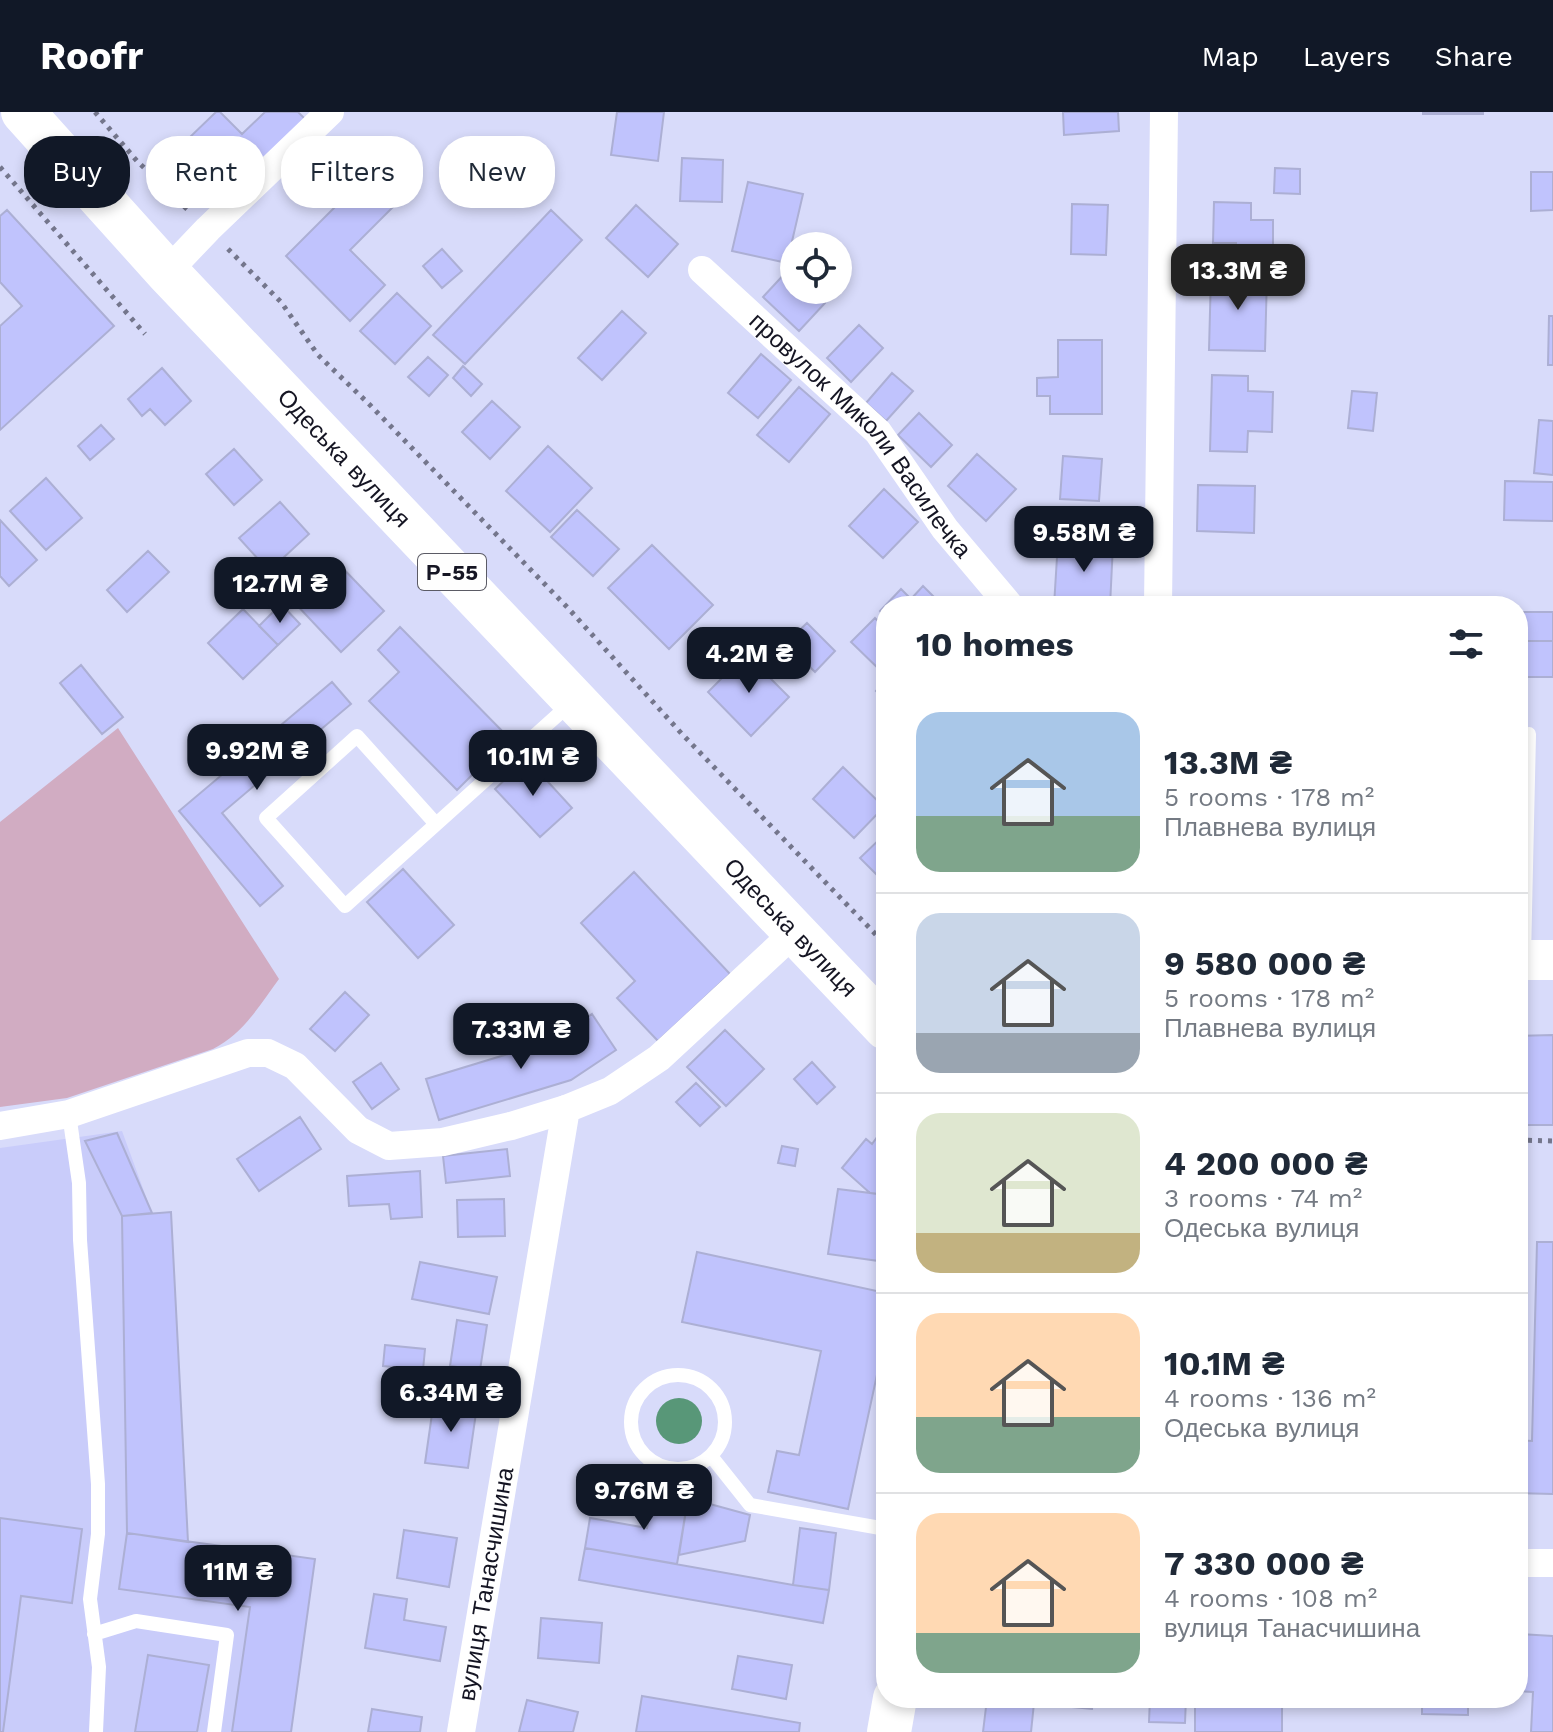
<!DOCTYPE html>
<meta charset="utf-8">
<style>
:root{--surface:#fff;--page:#f6f6f7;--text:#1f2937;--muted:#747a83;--line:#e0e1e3;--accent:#111827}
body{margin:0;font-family:"Work Sans",sans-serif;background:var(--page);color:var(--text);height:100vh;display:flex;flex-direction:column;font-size:30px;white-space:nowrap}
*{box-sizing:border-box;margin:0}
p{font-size:26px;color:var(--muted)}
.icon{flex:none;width:44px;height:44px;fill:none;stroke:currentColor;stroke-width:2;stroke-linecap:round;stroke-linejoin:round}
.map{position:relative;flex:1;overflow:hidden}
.side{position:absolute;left:876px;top:484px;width:652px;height:1112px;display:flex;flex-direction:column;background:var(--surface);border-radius:32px;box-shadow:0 4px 12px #0003}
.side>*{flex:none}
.banner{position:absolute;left:24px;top:24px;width:732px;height:72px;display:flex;gap:16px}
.controls{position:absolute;left:780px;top:120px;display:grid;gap:16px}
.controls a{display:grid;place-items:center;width:72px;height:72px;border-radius:50%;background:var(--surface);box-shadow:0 4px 12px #0003;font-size:40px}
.price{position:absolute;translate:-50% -68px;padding:0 18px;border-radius:16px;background:var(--accent);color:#fff;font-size:26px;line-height:52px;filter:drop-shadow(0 2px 4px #0008)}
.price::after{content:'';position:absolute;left:50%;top:48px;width:24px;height:18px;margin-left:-12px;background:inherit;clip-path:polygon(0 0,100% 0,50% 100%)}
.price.on{background:#222;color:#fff}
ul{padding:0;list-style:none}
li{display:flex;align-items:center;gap:24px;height:200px;padding:0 40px}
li+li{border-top:2px solid var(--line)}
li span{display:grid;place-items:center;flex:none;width:224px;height:160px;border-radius:24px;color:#555}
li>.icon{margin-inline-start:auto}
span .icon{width:96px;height:96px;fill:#fffc;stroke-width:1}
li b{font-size:34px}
h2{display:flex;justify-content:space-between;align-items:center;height:96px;padding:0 40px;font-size:34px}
.tag{padding:0 28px;border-radius:32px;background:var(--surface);box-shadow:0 4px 12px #0003;font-size:28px;line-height:72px}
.tag.on{background:var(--accent);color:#fff}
header{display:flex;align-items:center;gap:48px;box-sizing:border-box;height:112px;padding:0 40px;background:var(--accent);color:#fff}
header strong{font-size:38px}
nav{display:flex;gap:44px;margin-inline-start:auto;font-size:28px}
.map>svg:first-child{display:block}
.built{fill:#c9ccfa}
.green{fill:#d1acc2}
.water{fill:#589778}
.building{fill:#c0c3fd;stroke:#acafd4;stroke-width:2}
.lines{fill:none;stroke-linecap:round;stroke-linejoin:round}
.path{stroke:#74768c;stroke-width:5;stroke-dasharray:4 6;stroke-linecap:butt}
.service{stroke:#fff;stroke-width:14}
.minor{stroke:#fff;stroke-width:28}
.secondary{stroke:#fff;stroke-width:40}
.primary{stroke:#fff;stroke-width:44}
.labels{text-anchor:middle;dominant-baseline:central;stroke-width:7;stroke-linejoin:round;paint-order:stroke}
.shield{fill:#fefefe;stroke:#5b5b65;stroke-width:2}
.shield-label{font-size:22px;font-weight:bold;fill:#151523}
.street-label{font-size:24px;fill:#151523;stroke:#fefefe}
</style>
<header>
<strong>Roofr</strong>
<nav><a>Map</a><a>Layers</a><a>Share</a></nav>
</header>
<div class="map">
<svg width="1553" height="1620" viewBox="0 0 1553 1620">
<rect width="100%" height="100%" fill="#d8dbfa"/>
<path class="built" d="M 122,1019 L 152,1101 L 171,1100 L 188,1430 L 315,1447 L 291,1620 L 0,1620 L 0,1036 Z"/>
<path class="green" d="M 118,616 L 279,867 C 259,894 243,922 213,937 L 67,986 L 0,995 L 0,710 Z"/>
<path class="water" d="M656 1309a23 23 0 1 1 46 0a23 23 0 1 1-46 0Z"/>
<path class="building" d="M 216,0 L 220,0 L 242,22 L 265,0 L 298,0 L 306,8 L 236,75 L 189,26 Z
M 617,0 L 664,0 L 658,49 L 611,43 Z
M 1063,0 L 1118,0 L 1119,19 L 1064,23 Z
M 1423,0 L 1483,0 L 1483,2 L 1423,2 Z
M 682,46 L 723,48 L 722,90 L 680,89 Z
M 1275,56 L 1300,57 L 1300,82 L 1274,81 Z
M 1531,60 L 1553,60 L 1553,98 L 1531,99 Z
M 365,65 L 394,94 L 350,138 L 385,173 L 350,209 L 286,144 Z
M 748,70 L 803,82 L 787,151 L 732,139 Z
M 1214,90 L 1251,91 L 1251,108 L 1273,108 L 1273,137 L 1236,136 L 1236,131 L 1213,131 Z
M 1072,92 L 1108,93 L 1106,143 L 1071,142 Z
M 636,93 L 678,132 L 648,165 L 606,126 Z
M 7,98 L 114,214 L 0,318 L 0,214 L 22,194 L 0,170 L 0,104 Z
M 551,98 L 582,128 L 465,252 L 433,223 Z
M 442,137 L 462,159 L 442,176 L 423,154 Z
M 789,157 L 794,162 L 794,178 L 811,178 L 825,191 L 799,219 L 763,185 Z
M 1211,162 L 1267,163 L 1265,239 L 1209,238 Z
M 397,181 L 431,214 L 395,252 L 360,219 Z
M 622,199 L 646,221 L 602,268 L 578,246 Z
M 1549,204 L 1553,204 L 1553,253 L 1548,253 Z
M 859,213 L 883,236 L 851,270 L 827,246 Z
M 1058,228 L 1102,228 L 1102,302 L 1050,302 L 1050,284 L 1037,284 L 1037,266 L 1058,265 Z
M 761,242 L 791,268 L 758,306 L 728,281 Z
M 428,245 L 448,263 L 429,284 L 408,265 Z
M 463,254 L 482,272 L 471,284 L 453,266 Z
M 162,256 L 191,289 L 165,313 L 150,297 L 142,304 L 128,287 Z
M 892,261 L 913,279 L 886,309 L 866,291 Z
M 1212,263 L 1248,264 L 1248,279 L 1273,280 L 1272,320 L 1248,319 L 1247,340 L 1210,339 Z
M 799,275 L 830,302 L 789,350 L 757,323 Z
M 1352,279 L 1377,281 L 1373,319 L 1348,316 Z
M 492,289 L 520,315 L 490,347 L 462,320 Z
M 919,301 L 952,333 L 931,355 L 898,323 Z
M 1539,308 L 1553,309 L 1553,363 L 1534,361 Z
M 101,313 L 114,327 L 90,348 L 78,334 Z
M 548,334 L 592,376 L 550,420 L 506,379 Z
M 234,337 L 262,368 L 234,393 L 206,362 Z
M 977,342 L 1016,377 L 986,409 L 948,374 Z
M 1063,344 L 1102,347 L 1099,389 L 1060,387 Z
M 46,366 L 82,406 L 46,438 L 10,399 Z
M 1505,369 L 1553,370 L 1553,409 L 1504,408 Z
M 1198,373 L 1255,374 L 1254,421 L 1197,419 Z
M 884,377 L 918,410 L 883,446 L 849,414 Z
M 280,390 L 309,422 L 269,459 L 239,426 Z
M 577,398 L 619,437 L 593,464 L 551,425 Z
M 0,408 L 37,448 L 9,474 L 0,464 Z
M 1058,429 L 1113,432 L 1110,494 L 1054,494 Z
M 652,433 L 713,493 L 669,537 L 608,476 Z
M 148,439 L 169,460 L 127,500 L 107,478 Z
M 334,447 L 384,499 L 341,540 L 292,488 Z
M 923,474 L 943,494 L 886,494 L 886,506 L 880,499 L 901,477 L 911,487 Z
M 281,492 L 300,512 L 278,533 L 259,514 Z
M 243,497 L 278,533 L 243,567 L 208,531 Z
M 1522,500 L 1553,500 L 1553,529 L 1522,529 Z
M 875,506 L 886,517 L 886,558 L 883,561 L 851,530 Z
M 807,511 L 835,539 L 815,560 L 786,531 Z
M 400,515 L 509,626 L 457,678 L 369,589 L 399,560 L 378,538 Z
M 1522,529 L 1553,529 L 1553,565 L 1521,565 Z
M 746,542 L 789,585 L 751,624 L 708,580 Z
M 81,553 L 123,605 L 102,622 L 60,571 Z
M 886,568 L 886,589 L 876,579 Z
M 332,570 L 351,592 L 222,701 L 283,774 L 260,794 L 179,699 Z
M 527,647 L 572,696 L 540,725 L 495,677 Z
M 843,655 L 884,695 L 854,726 L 813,687 Z
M 886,721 L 886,772 L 860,746 Z
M 403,757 L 454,813 L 418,846 L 367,790 Z
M 634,760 L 730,862 L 658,929 L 617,886 L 635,869 L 581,811 Z
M 345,880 L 369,903 L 335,939 L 310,917 Z
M 592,902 L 616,938 L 571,968 L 439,1008 L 426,967 L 554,928 Z
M 725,918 L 764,957 L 726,994 L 687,955 Z
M 1553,923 L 1553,1013 L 1518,1013 L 1518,924 Z
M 812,950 L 835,975 L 817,992 L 794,967 Z
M 381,951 L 399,977 L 372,997 L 353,970 Z
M 696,971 L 720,995 L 700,1014 L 676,990 Z
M 300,1005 L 321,1037 L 259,1079 L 237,1047 Z
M 883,1017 L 886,1021 L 886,1083 L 870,1081 L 842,1056 L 866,1027 L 872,1032 Z
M 117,1021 L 152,1101 L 122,1104 L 85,1029 Z
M 782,1034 L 798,1037 L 795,1054 L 778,1051 Z
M 507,1037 L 510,1064 L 446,1071 L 443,1044 Z
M 420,1059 L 422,1105 L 391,1107 L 389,1092 L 349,1094 L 347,1064 Z
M 838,1077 L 886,1083 L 886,1150 L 828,1142 Z
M 504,1087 L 505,1124 L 458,1125 L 457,1088 Z
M 171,1100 L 188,1430 L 127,1421 L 122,1104 Z
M 1518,1127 L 1527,1127 L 1526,1170 L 1518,1170 Z
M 1537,1130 L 1553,1130 L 1553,1382 L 1518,1381 L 1518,1328 L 1532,1329 Z
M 697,1140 L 886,1181 L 886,1221 L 848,1397 L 768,1380 L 777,1339 L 799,1343 L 821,1239 L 682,1210 Z
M 420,1150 L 497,1165 L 489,1202 L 412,1187 Z
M 457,1208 L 487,1213 L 480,1258 L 450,1254 Z
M 385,1233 L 425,1237 L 423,1258 L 383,1254 Z
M 434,1288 L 477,1294 L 468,1356 L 425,1351 Z
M 654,1380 L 688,1386 L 677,1452 L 585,1436 L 590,1406 L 647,1416 Z
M 688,1386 L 750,1403 L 745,1429 L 679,1443 Z
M 0,1406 L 82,1417 L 72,1491 L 21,1484 L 3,1620 L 0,1620 Z
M 800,1416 L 836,1421 L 829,1478 L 793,1473 Z
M 404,1418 L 457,1426 L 449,1475 L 397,1466 Z
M 127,1421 L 315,1447 L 291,1620 L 232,1620 L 250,1495 L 119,1477 Z
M 585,1436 L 793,1473 L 829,1478 L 823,1511 L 579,1468 Z
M 374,1482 L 407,1487 L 404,1508 L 446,1515 L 440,1549 L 365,1536 Z
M 541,1506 L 602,1511 L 599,1551 L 538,1546 Z
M 1518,1522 L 1553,1524 L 1553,1620 L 1531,1620 L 1533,1580 L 1518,1579 Z
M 148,1543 L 209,1553 L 197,1620 L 135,1620 Z
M 738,1544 L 792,1553 L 786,1587 L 732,1577 Z
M 642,1584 L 800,1611 L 799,1620 L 636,1620 Z
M 987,1586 L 1093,1586 L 1092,1597 L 987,1587 Z
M 1150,1586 L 1186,1586 L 1185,1611 L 1149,1610 Z
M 1195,1586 L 1282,1586 L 1282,1620 L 1195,1620 Z
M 1359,1586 L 1405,1586 L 1405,1588 L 1359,1589 Z
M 1422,1586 L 1468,1586 L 1468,1603 L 1422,1602 Z
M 987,1587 L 1034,1591 L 1031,1620 L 983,1620 Z
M 527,1588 L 578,1600 L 573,1620 L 519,1620 Z
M 372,1597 L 422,1605 L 420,1620 L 368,1620 Z"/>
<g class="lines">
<path class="path" d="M 95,0 L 137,49 L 189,99
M 0,55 L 145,222
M 228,137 L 281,190 L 318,243 L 370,293 L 568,496 L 682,622 L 886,833
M 1518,1028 L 1553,1029"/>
<path class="service" d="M 436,712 L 357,624 L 266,706 L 345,794 L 571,591
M 1524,844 L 1529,622
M 69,1002 L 79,1071 L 80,1128 L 98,1372 L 98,1422 L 90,1487 L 99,1555 L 96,1620
M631 1310a47 47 0 1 1 94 0a47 47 0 1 1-94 0Z
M 711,1344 L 750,1393 L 886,1417
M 94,1522 L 136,1509 L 227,1523 L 214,1620"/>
<g class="minor">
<path id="s1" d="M 702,158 L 878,320 L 945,417 L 1010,494"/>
<path d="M 167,160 L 208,117 L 330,0"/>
<path d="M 1158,494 L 1164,0"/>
<path d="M 0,1014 L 69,1002 L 248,941 L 268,941 L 295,954 L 358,1018 L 389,1034 L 443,1030 L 511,1014 L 566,997"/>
<path d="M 1518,1451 L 1553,1451"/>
<path id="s2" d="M 461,1620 L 566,997 L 610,979 L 659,946 L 795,820"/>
</g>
<path class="secondary" d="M 1518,848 L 1553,848"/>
<g class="primary">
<path id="s3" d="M 23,0 L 167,160 L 886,916"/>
<path d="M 889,1620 L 895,1586"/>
</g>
</g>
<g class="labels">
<rect class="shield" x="418" y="442" width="68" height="36" rx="6"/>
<g class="shield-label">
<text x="452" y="460">Р-55</text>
</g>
<g class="street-label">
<text stroke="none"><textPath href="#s1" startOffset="230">провулок Миколи Василечка</textPath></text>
<text stroke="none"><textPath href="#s3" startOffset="472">Одеська вулиця</textPath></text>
<text stroke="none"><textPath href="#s3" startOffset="1120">Одеська вулиця</textPath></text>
<text stroke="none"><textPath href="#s2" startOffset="150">вулиця Танасчишина</textPath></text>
</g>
</g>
</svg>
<div class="controls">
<a><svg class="icon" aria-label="locate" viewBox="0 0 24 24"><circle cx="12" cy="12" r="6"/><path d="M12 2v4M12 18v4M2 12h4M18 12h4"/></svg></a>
</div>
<b class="price on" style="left:1238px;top:200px">13.3M ₴</b>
<b class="price" style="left:1084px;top:462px">9.58M ₴</b>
<b class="price" style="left:280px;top:513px">12.7M ₴</b>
<b class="price" style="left:749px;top:583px">4.2M ₴</b>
<b class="price" style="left:257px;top:680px">9.92M ₴</b>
<b class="price" style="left:533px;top:686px">10.1M ₴</b>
<b class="price" style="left:521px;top:959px">7.33M ₴</b>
<b class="price" style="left:451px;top:1322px">6.34M ₴</b>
<b class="price" style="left:644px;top:1420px">9.76M ₴</b>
<b class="price" style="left:238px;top:1501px">11M ₴</b>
<div class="banner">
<a class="tag on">Buy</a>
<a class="tag">Rent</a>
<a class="tag">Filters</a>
<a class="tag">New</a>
</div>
<section class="side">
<h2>10 homes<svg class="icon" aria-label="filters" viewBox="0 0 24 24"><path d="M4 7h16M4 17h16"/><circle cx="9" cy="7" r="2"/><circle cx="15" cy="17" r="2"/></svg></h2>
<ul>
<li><span style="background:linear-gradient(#a9c7e8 65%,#7fa58c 0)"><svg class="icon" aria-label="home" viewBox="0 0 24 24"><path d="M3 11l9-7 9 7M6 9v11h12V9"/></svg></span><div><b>13.3M ₴</b><p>5 rooms · 178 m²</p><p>Плавнева вулиця</p></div></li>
<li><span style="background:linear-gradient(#c9d6e8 75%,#9aa5b1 0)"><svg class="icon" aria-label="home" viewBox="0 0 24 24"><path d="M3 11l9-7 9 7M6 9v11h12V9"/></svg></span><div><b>9 580 000 ₴</b><p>5 rooms · 178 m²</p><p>Плавнева вулиця</p></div></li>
<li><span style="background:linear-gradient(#dfe7d0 75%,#c2b280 0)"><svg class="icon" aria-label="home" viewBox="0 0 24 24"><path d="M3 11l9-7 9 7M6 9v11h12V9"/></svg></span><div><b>4 200 000 ₴</b><p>3 rooms · 74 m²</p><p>Одеська вулиця</p></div></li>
<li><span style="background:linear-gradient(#ffd9b3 65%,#7fa58c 0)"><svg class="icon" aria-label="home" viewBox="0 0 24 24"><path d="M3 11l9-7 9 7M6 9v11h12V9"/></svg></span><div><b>10.1M ₴</b><p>4 rooms · 136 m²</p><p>Одеська вулиця</p></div></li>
<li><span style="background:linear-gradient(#ffd9b3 75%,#7fa58c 0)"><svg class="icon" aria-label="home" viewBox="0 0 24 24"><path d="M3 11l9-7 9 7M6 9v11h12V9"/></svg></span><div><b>7 330 000 ₴</b><p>4 rooms · 108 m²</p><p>вулиця Танасчишина</p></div></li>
</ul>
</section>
</div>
